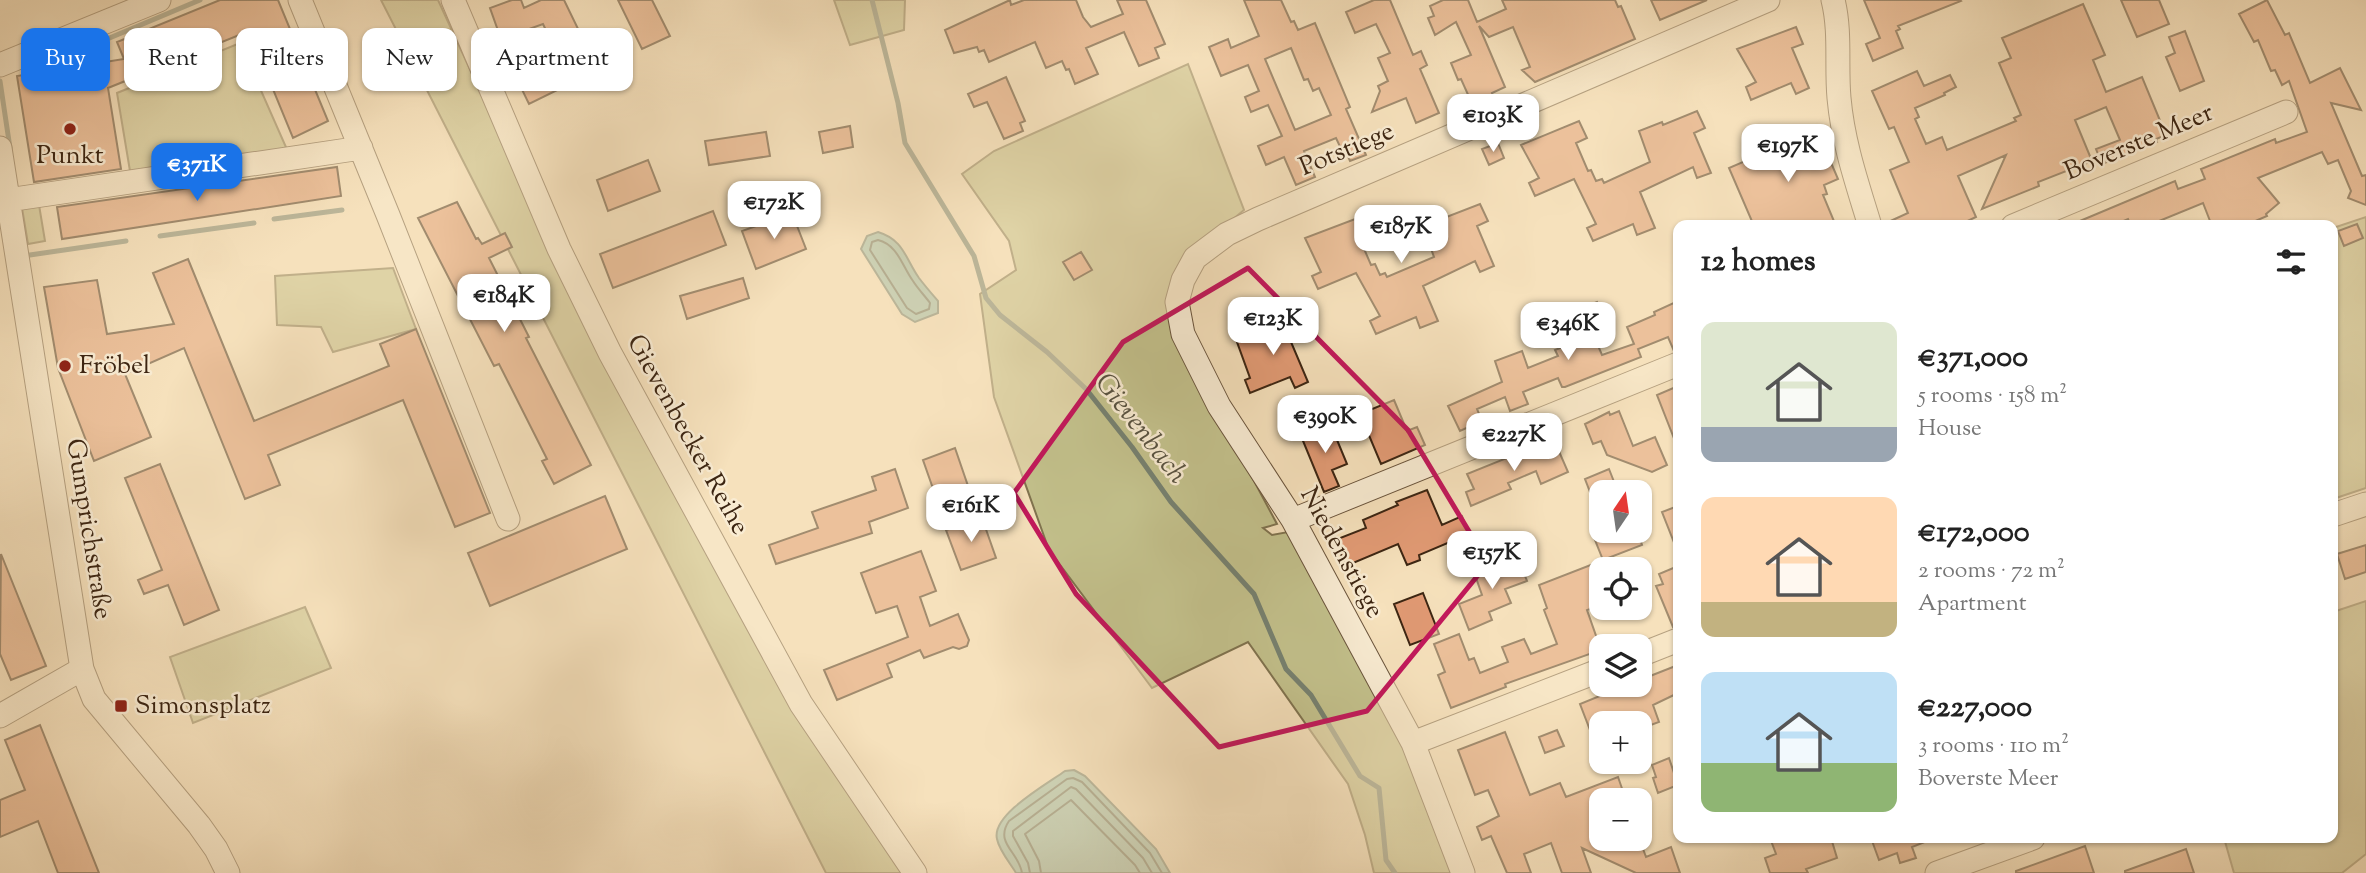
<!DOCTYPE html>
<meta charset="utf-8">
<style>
:root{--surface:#fff;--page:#f2f2f2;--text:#222;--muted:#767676;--accent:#1a73e8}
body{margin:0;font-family:"Sorts Mill Goudy",serif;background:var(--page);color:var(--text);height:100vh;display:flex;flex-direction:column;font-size:26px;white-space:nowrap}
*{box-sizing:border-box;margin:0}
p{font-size:23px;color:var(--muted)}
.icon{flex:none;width:38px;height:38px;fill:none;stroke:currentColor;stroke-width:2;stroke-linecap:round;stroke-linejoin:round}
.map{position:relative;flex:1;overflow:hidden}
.drawer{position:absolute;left:1673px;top:220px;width:665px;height:623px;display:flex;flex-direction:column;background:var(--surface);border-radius:14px;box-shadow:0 2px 5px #0004}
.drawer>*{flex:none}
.guide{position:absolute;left:21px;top:28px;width:665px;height:63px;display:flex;gap:14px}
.needle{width:46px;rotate:13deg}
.fabs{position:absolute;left:1589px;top:480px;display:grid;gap:14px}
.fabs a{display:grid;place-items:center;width:63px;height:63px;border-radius:14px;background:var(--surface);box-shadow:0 2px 5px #0004;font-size:35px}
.price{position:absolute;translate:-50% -60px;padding:0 16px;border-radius:14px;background:#fff;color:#222;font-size:23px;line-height:46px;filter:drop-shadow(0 2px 4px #0008)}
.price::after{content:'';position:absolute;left:50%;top:42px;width:21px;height:16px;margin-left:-10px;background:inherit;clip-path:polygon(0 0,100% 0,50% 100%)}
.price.on{background:var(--accent);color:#fff}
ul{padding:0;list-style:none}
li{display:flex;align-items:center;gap:21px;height:175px;padding:0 28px}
li span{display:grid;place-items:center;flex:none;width:196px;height:140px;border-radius:14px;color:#555}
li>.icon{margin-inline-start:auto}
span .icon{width:84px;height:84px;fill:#fffc;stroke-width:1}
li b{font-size:30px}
h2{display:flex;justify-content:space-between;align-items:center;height:84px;padding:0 28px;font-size:30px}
.tag{padding:0 24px;border-radius:14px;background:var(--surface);box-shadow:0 2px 5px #0004;font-size:24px;line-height:63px}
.tag.on{background:var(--accent);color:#fff}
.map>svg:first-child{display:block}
.green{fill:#c3c18c;stroke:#80734f;stroke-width:2}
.water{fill:#9dbeae;stroke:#768170;stroke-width:2}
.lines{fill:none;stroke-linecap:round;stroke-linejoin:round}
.shore{stroke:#6c7260;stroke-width:2}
.stream{stroke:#768170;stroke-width:5}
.building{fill:#e19a74;stroke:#3c2512;stroke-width:2;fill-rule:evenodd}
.street-casing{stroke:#6a543c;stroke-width:25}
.street{stroke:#f9ecd3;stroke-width:23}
.marked{fill:none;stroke:#c2185b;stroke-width:5;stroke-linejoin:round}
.poi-dot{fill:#8f2418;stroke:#f9ecd3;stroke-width:2.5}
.labels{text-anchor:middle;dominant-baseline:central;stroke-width:5;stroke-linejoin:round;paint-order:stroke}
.street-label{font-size:26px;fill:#3c2512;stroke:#f9ecd3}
.poi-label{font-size:26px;fill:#3c2512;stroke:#f9ecd3;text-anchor:start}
.water-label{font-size:28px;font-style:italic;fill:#595341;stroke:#f9ecd3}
</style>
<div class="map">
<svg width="2366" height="873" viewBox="0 0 2366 873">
<rect width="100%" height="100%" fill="#f6e1bc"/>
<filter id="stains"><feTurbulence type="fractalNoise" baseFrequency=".00286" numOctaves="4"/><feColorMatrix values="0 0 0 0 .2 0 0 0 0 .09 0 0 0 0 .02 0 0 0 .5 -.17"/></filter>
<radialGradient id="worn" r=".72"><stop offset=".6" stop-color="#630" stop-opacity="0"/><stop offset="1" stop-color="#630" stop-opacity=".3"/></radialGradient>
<path class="green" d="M 381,0 L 438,0 L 537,215 L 908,873 L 826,873 Z
M 834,0 L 905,0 L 904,30 L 850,45 Z
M 240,43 L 289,154 L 131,177 L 117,93 Z
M 1188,64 L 1244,210 L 1192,253 L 1172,302 L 1237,449 L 1277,524 L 1263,528 L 1272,535 L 1288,532 L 1396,725 L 1455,873 L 1374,873 L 1365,835 L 1348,784 L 1248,642 L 1152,688 L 1049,550 L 994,397 L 980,294 L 1016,270 L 1009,241 L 962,174 L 994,151 Z
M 39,205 L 45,241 L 28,244 L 22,208 Z
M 2366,217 L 2366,488 L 2333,499 L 2333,228 Z
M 393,268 L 416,329 L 333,352 L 321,327 L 277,325 L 275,276 Z
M 2366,601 L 2366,854 L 2342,873 L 2234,873 L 2224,838 L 2333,838 L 2333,612 Z
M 305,607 L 331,668 L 193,723 L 170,657 Z"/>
<path class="water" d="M 878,232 C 904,240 905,258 919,278 C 925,286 932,294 938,301 L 938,313 L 915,322 L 902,314 L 861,249 L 867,236 Z
M 1074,770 L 1085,776 L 1156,849 L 1170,873 L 1016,873 C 1010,863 999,850 997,839 C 991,815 1047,784 1065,771 Z"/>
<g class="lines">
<path class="shore" d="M 878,240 C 898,245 902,266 913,281 C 918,289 925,296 930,303 L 929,309 L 916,314 L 907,308 L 870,250 L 872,242 Z
M 1022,873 C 1019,852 994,843 1009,821 L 1067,779 L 1073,778 L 1082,782 L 1150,853 L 1162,873
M 1030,873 L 1028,863 L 1013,836 L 1013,831 L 1071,787 L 1076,789 L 1143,858 L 1152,873
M 1041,873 L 1039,861 L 1025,834 L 1071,800 L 1135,865 L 1140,873"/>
<path class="stream" d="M 872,0 L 898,103 L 905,143 L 974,256 L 986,298 L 1000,315 L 1047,352 L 1086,389 L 1132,447 L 1171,502 L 1254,594 L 1286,669 L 1311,695 L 1360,776 L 1379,788 L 1386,860 L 1395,873
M 69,55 L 200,0
M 0,81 L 10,148
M 274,219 L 342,210
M 160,236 L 254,223
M 23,256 L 126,241"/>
</g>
<path class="building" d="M 220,0 L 278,0 L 328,121 L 293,138 L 249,31 L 108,88 L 121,169 L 34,182 L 17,76 L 124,59 L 117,42 Z
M 512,0 L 521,0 L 524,8 L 541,0 L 564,0 L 598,70 L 529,104 L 513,71 L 556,51 L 543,24 L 501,39 L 490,8 Z
M 618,0 L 652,0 L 670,36 L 642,49 Z
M 1010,0 L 1011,5 L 1024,0 L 1076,0 L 1083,17 L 1091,27 L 1123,14 L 1117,0 L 1146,0 L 1165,44 L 1155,48 L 1159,58 L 1139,66 L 1124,32 L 1086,48 L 1098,74 L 1075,84 L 1069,69 L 1066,70 L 1062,61 L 1046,68 L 1035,42 L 989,62 L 984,50 L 979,52 L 977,47 L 954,53 L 945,30 Z
M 1244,0 L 1281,0 L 1291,22 L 1294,21 L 1298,30 L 1315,23 L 1350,107 L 1346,109 L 1366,155 L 1350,161 L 1347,154 L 1344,155 L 1336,138 L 1304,151 L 1315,177 L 1296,185 L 1284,157 L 1266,165 L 1258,146 L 1282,136 L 1268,105 L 1251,112 L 1245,97 L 1259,91 L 1248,65 L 1221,76 L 1209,47 L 1228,39 L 1231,48 L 1259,36 ZM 1291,48 L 1304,80 L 1308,79 L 1313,91 L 1319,88 L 1331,115 L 1295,130 L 1265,59 Z
M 1374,0 L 1390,0 L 1413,55 L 1421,51 L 1427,65 L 1420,69 L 1439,113 L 1416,123 L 1406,98 L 1372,112 L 1380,91 L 1378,86 L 1388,81 L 1378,58 L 1390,53 L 1376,24 L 1355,33 L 1346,12 Z
M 1443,0 L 1468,0 L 1477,22 L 1506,9 L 1502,0 L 1615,0 L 1618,7 L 1621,6 L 1635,39 L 1535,82 L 1522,70 L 1530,67 L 1513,27 L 1489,37 L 1479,26 L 1505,87 L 1492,93 L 1495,99 L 1474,108 L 1461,79 L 1458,80 L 1451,63 L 1471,55 L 1456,22 L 1435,35 L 1428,18 L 1434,16 L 1430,6 Z
M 1651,0 L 1707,0 L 1660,20 Z
M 1864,0 L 1960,0 L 1961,1 L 1898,26 L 1900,29 L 1896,31 L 1903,48 L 1873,61 L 1866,44 L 1880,38 Z
M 2121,0 L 2159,0 L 2169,24 L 2137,37 Z
M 2267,0 L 2285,35 L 2289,33 L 2310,83 L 2340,68 L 2361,110 L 2331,103 L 2362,176 L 2366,175 L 2366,205 L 2348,198 L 2351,191 L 2338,160 L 2328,164 L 2322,152 L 2258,178 L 2279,203 L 2266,214 L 2267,216 L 2244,226 L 2212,226 L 2203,203 L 2147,226 L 2131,226 L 2128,219 L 2112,226 L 2068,226 L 2175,181 L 2178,189 L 2205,179 L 2201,169 L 2275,139 L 2276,143 L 2307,132 L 2289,81 L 2282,85 L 2275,70 L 2271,71 L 2258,40 L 2254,42 L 2239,14 Z
M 2083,4 L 2105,55 L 2093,60 L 2106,92 L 2142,77 L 2166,135 L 2156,139 L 2157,142 L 2102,164 L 2096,149 L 2120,140 L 2106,107 L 2075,120 L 2092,161 L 2038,182 L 2039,186 L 1982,209 L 2006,155 L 1958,176 L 1976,217 L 1957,226 L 1884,226 L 1884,224 L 1908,213 L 1890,170 L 1909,162 L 1894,127 L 1889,129 L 1872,91 L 1917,71 L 1924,86 L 1950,75 L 1956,87 L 1944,93 L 1945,95 L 1915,108 L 1919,117 L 1915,119 L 1926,144 L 1942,137 L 1947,150 L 2016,121 L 2014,118 L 2021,115 L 1999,63 L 2011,58 L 2002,38 Z
M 1796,27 L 1803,44 L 1792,48 L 1809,88 L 1796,94 L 1791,83 L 1751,100 L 1746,87 L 1756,82 L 1737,49 Z
M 2185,31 L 2204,81 L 2180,91 L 2166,57 L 2175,53 L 2169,37 Z
M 1006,77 L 1025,121 L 1020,123 L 1023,131 L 1004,139 L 987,102 L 974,107 L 968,94 Z
M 1697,111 L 1705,128 L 1694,133 L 1711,173 L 1697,178 L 1693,167 L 1640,192 L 1655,228 L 1637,235 L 1633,224 L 1593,241 L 1587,228 L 1596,224 L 1574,179 L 1535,196 L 1529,183 L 1539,178 L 1521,145 L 1579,121 L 1587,138 L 1576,143 L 1588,171 L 1591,170 L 1596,181 L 1602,179 L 1604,183 L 1650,162 L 1639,131 L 1662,122 L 1663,125 Z
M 850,126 L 853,147 L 823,153 L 819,132 Z
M 1817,130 L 1838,179 L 1824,185 L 1827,194 L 1823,195 L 1836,226 L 1754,226 L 1729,168 Z
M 766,132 L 770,156 L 709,165 L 705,141 Z
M 1498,143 L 1504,158 L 1489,165 L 1482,149 Z
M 648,160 L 660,191 L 608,211 L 597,180 Z
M 337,167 L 341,196 L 62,239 L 57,207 Z
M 457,202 L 476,239 L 478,238 L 482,244 L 505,233 L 512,247 L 489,258 L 529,337 L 526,338 L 591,465 L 554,484 L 542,461 L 547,459 L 499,364 L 494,366 L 418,218 Z
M 1480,204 L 1488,221 L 1477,226 L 1494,266 L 1480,272 L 1475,261 L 1423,286 L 1438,321 L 1420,328 L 1416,317 L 1376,334 L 1370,321 L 1380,316 L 1356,273 L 1318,289 L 1312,276 L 1321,272 L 1305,238 L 1363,216 L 1370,233 L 1359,237 L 1371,265 L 1375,264 L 1380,275 L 1385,273 L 1387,277 L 1434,257 L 1423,226 Z
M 713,211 L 726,245 L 613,288 L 600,254 Z
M 792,213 L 806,249 L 756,269 L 742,231 Z
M 2357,224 L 2363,238 L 2344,246 L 2338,231 Z
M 1081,252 L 1092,270 L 1074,280 L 1063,262 Z
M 188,259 L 254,421 L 389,366 L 380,344 L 416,329 L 490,513 L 455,527 L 403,400 L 268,455 L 280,485 L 245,499 L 184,348 L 125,374 L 151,437 L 94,461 L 58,368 L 44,287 L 97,280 L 107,334 L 174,324 L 153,273 Z
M 743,278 L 749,298 L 687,319 L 680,296 Z
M 1678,301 L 1678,350 L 1674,351 L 1668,337 L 1638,349 L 1641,357 L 1565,387 L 1562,387 L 1558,378 L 1523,392 L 1528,404 L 1510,411 L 1505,397 L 1477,409 L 1482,421 L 1460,431 L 1448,406 L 1502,382 L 1495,361 L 1522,351 L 1528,368 L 1558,356 L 1555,350 L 1580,340 L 1569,313 L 1597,302 L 1605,321 L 1590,327 L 1602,355 L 1634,344 L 1627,327 L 1655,315 L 1654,312 Z
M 1295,320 L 1303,337 L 1291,342 L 1308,382 L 1295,388 L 1290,377 L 1250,393 L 1245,380 L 1250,378 L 1237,342 Z
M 1678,386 L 1678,446 L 1677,446 L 1657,395 Z
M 1394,400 L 1407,431 L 1417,427 L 1425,445 L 1381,464 L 1360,414 Z
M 1619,411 L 1633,446 L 1655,437 L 1667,465 L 1652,472 L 1607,455 L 1601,441 L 1593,444 L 1585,424 L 1609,412 L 1610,415 Z
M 1330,423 L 1347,464 L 1332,470 L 1339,486 L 1324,492 L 1301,436 Z
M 1539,445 L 1543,455 L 1558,449 L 1568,472 L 1541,484 L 1536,471 L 1508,483 L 1511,489 L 1471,506 L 1466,492 L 1474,489 L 1467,474 Z
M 955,448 L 968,486 L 936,497 L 923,460 Z
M 160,464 L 219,610 L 184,625 L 168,585 L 144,594 L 138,580 L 162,570 L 125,478 Z
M 895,469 L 908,508 L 869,522 L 872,533 L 776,564 L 769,545 L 818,528 L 812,512 L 876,490 L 872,477 Z
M 1609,469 L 1618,492 L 1590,492 L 1585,479 Z
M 1427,490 L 1442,525 L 1462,516 L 1469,534 L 1419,555 L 1420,560 L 1407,565 L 1398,544 L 1346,566 L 1335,540 L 1366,528 L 1363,520 L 1398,505 L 1396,502 Z
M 605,496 L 627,549 L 490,606 L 468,553 Z
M 1678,506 L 1678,550 L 1677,550 L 1662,512 Z
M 982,518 L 996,558 L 961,570 L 946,530 Z
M 1591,530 L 1637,530 L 1642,545 L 1603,560 Z
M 2366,545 L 2366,572 L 2345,579 L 2337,554 Z
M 921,551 L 936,591 L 920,597 L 930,626 L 958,614 L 969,640 L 967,646 L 959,649 L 953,647 L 924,658 L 920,650 L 887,664 L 892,677 L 837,700 L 824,670 L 908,637 L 897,606 L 876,613 L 861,573 Z
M 1,554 L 46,666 L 11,680 L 0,654 Z
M 1517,555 L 1527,581 L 1505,589 L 1511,603 L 1489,612 L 1492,620 L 1469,630 L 1459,604 L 1482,595 L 1474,572 Z
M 1601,561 L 1601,605 L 1587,610 L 1601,650 L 1505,684 L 1506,687 L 1451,708 L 1438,675 L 1445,672 L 1434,644 L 1459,634 L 1469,660 L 1474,658 L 1480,673 L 1508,662 L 1502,647 L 1524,639 L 1531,654 L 1557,644 L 1544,610 L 1547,608 L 1539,585 Z
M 1678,566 L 1678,626 L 1673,627 L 1656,586 L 1663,584 L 1659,574 Z
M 1423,593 L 1439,634 L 1410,645 L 1394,604 Z
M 1678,665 L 1678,693 L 1653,705 L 1659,722 L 1640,729 L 1640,723 L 1601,723 L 1600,756 L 1580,704 L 1629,684 L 1640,684 L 1640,680 Z
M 40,725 L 99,873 L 58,873 L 38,821 L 0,837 L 0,800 L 25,790 L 5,740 Z
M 1557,730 L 1564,746 L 1545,753 L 1539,737 Z
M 1505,732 L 1530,795 L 1560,783 L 1566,797 L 1618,777 L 1626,800 L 1601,800 L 1601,838 L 1639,838 L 1646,857 L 1671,847 L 1680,873 L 1636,873 L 1582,848 L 1591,873 L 1562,873 L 1551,843 L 1524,854 L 1531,873 L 1507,873 L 1491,836 L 1482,840 L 1477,827 L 1499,816 L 1488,790 L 1475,795 L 1458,750 Z
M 1669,758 L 1678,785 L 1658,793 L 1653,778 L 1656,777 L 1652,765 Z
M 1770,838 L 1831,838 L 1837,858 L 1806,869 L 1808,873 L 1770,873 L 1765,858 L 1776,854 Z
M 1871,838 L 1932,838 L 1932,839 L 1912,847 L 1916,858 L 1900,863 L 1897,853 L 1879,860 Z
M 2085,846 L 2094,873 L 2016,873 L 2016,871 Z
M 2186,849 L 2194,873 L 2125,873 L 2125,871 Z"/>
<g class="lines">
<g class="street-casing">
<path id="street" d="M 300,0 L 388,215 L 508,519
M 453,0 L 559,249 L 610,353 L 801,704 L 915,873
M 1833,0 C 1841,32 1836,66 1839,98 C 1843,143 1857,183 1870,226
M 0,65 L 159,0
M 0,148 L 82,669 L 94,699 L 199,825 L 216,849 L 228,873
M 8,200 L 361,148
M 2013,226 L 2286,112
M 2333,515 L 2366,504
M 1293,520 L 1678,364
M 1640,655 L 1678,640
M 0,716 L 82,669
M 1413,743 L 1601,670
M 1463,873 L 1413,743 L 1293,520 L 1219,406 L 1183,334 L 1177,302 L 1183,280 L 1195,258 L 1227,234 L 1258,219 L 1768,0
M 1937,873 L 2033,838"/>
</g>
<use href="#street" class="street"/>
</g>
<path d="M0 0H2366V873H0ZM 1248,268 L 1408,430 L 1488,563 L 1367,711 L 1219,747 L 1076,594 L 1014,493 L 1123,342 Z" fill="#f6e1bc" fill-opacity=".55" fill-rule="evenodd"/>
<path class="marked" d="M 1248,268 L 1408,430 L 1488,563 L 1367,711 L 1219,747 L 1076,594 L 1014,493 L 1123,342 Z"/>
<g class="poi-dot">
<circle cx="70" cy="129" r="7"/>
<circle cx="65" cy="366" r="7"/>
<rect x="114" y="699" width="14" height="14" rx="3.5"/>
</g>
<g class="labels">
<g class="street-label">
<text transform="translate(2139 143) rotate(-23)">Boverste Meer</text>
<text transform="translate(1347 150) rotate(-23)">Potstiege</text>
<text transform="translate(687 435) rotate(61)">Gievenbecker Reihe</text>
<text transform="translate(88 529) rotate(81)">Gumprichstraße</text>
<text transform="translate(1341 553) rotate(61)">Niedenstiege</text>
</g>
<g class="poi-label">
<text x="70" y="156" text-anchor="middle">Punkt</text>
<text x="79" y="366">Fröbel</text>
<text x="135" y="706">Simonsplatz</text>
</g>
<g class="water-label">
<text transform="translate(1140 429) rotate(52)">Gievenbach</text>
</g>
</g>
<rect width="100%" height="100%" filter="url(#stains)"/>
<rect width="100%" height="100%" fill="url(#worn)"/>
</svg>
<div class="fabs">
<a><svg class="needle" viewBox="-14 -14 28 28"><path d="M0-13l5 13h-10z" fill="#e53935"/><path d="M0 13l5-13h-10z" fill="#767676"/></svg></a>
<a><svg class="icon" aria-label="locate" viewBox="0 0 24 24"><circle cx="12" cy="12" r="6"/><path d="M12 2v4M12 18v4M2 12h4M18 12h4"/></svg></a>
<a><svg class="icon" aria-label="layers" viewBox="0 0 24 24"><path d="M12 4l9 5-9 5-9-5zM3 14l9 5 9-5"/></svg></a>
<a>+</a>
<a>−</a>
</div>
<b class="price" style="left:1493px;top:154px">€103K</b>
<b class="price" style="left:1788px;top:184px">€197K</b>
<b class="price on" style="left:197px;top:203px">€371K</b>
<b class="price" style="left:774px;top:241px">€172K</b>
<b class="price" style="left:1401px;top:265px">€187K</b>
<b class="price" style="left:504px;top:334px">€184K</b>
<b class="price" style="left:1273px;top:357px">€123K</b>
<b class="price" style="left:1568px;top:362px">€346K</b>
<b class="price" style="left:1325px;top:455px">€390K</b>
<b class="price" style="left:1514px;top:473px">€227K</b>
<b class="price" style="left:971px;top:544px">€161K</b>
<b class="price" style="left:1492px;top:591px">€157K</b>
<div class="guide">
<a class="tag on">Buy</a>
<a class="tag">Rent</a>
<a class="tag">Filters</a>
<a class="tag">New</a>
<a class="tag">Apartment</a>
</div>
<section class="drawer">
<h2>12 homes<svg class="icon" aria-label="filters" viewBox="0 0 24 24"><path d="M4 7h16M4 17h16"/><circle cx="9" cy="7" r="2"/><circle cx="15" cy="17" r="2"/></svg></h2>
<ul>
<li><span style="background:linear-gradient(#dfe7d0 75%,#9aa5b1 0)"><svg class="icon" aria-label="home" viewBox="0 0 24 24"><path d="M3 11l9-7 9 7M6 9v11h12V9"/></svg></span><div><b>€371,000</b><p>5 rooms · 158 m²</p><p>House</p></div></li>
<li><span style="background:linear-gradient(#ffd9b3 75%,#c2b280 0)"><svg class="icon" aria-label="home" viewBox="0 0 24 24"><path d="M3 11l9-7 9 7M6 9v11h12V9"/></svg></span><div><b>€172,000</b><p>2 rooms · 72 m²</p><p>Apartment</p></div></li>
<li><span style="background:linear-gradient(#bfe0f5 65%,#8fb573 0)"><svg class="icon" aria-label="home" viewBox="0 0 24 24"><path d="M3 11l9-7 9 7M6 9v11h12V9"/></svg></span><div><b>€227,000</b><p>3 rooms · 110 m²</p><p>Boverste Meer</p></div></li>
</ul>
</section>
</div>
